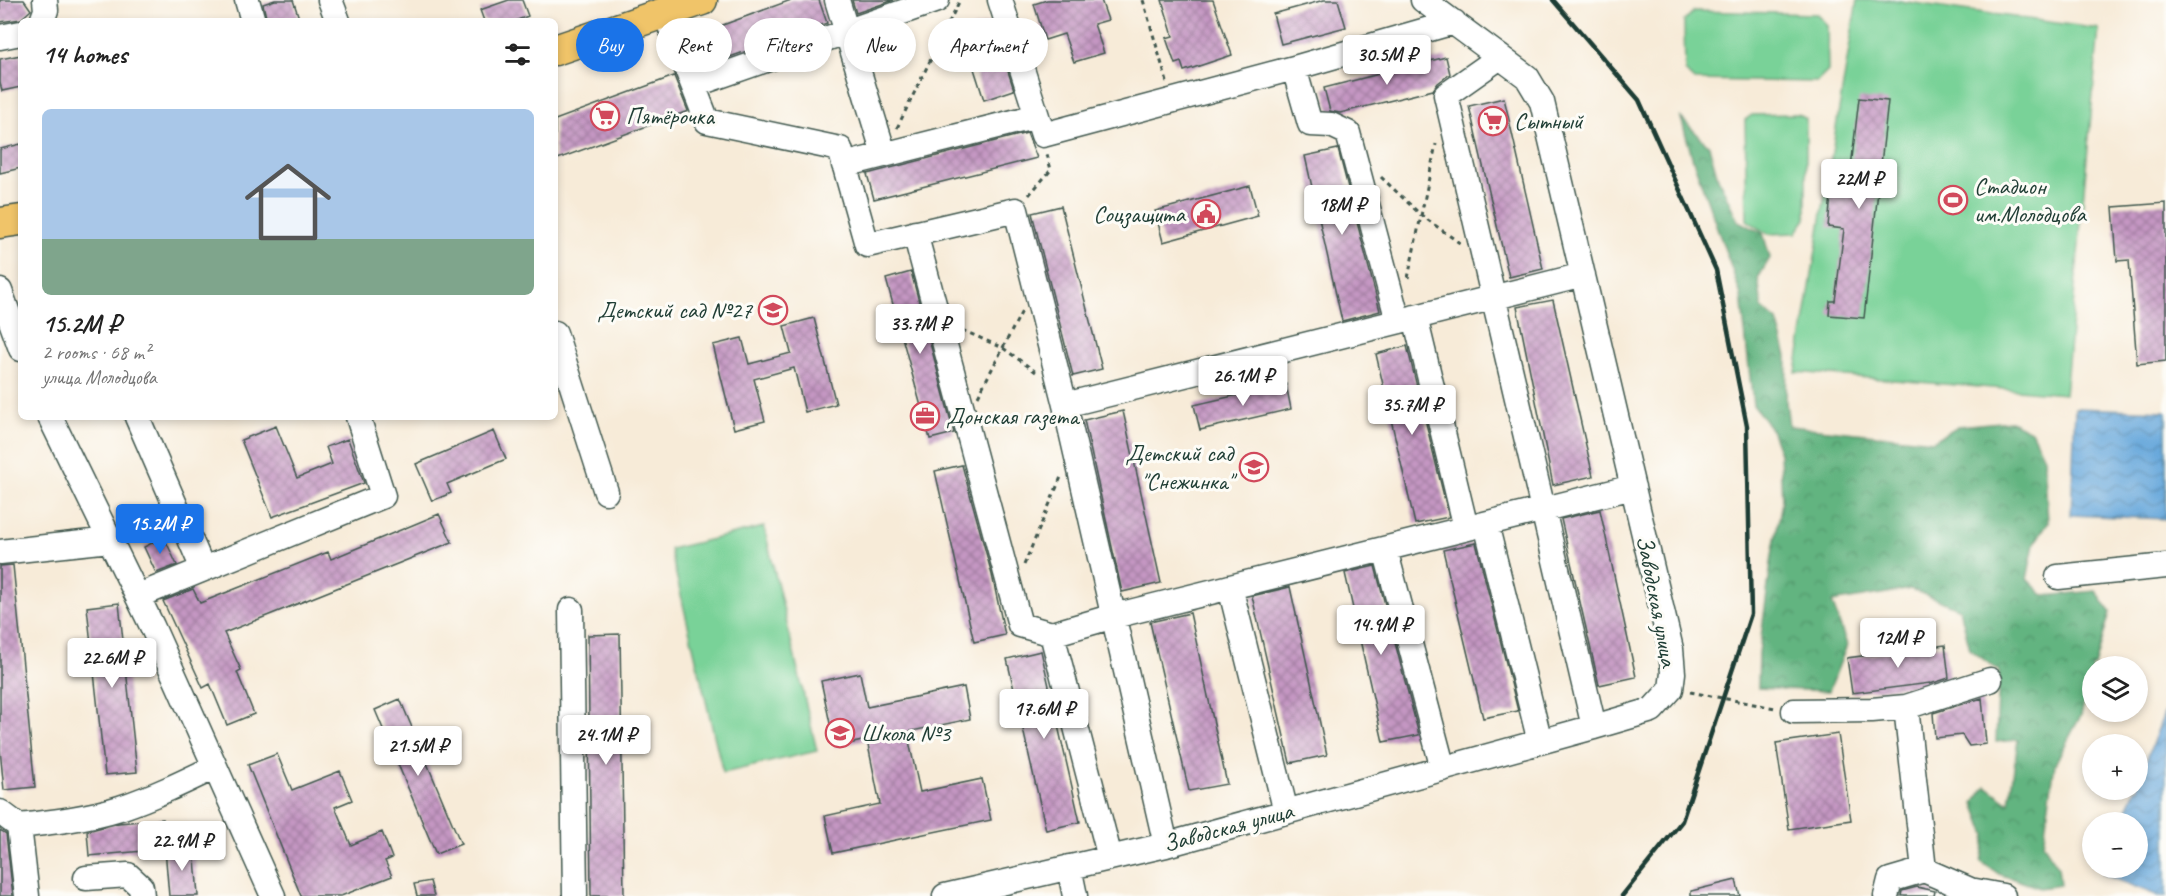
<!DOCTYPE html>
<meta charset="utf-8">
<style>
:root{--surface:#fff;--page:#f6f6f6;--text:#222;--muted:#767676;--accent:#1a73e8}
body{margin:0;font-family:Caveat,sans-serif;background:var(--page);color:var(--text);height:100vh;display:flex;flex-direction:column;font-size:22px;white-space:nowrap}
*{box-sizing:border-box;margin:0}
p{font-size:20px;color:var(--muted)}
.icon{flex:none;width:33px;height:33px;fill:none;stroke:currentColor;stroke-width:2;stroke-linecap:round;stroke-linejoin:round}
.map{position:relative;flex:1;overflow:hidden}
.details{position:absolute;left:18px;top:18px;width:540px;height:402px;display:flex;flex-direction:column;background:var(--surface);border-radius:9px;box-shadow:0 3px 9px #0003}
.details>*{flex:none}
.hud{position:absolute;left:576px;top:18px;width:570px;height:54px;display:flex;gap:12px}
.tools{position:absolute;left:2082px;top:656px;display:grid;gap:12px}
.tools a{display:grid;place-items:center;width:66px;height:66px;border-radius:50%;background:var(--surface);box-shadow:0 3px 9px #0003;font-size:30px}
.price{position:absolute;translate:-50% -51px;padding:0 14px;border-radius:6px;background:#fff;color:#222;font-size:20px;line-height:39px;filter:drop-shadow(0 2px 3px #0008)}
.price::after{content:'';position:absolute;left:50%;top:36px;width:18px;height:14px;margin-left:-9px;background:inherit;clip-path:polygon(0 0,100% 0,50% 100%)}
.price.on{background:var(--accent);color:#fff}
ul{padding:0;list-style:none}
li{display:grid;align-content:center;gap:12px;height:318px;padding:0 24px}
li span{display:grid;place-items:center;height:186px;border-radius:9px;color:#555}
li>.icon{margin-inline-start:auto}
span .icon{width:108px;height:108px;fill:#fffc;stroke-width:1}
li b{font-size:26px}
h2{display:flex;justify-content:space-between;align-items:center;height:72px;padding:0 24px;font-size:26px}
.chip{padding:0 21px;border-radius:27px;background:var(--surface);box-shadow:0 3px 9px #0003;font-size:21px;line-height:54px}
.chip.on{background:var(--accent);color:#fff}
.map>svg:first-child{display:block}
.forest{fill:url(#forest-crowns);stroke:#40785a;stroke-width:1.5}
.pitch{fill:#79d298;stroke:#4c8866;stroke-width:1.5}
.water{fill:url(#water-waves);stroke:#447388;stroke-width:1.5}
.building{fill:url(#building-cross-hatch)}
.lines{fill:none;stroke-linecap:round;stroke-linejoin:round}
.minor-casing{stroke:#3f574d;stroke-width:27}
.major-casing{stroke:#3f574d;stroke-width:33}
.path{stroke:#3f574d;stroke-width:3;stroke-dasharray:4.5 4.5;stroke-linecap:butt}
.minor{stroke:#fff;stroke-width:24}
.major{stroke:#f0c469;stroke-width:30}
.rail{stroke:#1f3d34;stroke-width:4.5}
.labels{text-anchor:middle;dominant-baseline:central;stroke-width:6;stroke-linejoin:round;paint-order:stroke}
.poi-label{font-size:24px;fill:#1f3d34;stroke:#fdfcf7;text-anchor:start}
.street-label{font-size:24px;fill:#1f3d34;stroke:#fdfcf7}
</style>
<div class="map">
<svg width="2166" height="896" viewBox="0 0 2166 896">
<defs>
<pattern id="forest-crowns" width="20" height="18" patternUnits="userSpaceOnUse" patternTransform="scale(1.5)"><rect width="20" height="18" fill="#62b480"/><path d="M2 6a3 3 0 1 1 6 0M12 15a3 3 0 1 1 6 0" fill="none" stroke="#50946a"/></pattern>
<pattern id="water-waves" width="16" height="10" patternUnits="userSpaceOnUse" patternTransform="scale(1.5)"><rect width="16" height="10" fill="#69a9dc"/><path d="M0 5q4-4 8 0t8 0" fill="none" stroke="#568bb3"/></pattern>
<pattern id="building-cross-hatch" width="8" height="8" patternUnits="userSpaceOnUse" patternTransform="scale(1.5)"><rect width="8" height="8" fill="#c597c3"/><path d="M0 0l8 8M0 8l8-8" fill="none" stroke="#9f7c9f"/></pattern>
</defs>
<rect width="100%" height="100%" fill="#fdfcf7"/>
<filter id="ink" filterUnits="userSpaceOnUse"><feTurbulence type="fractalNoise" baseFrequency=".0167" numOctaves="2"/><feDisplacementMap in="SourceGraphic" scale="12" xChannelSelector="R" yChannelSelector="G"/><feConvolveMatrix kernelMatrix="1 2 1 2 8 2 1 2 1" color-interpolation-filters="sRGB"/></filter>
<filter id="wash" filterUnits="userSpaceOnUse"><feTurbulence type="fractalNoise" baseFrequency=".008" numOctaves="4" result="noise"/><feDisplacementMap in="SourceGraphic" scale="24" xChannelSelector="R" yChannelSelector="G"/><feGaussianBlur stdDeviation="1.35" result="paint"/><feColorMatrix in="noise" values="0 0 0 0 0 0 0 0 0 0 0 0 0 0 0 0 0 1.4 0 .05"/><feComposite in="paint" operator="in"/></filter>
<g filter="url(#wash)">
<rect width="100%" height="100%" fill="#f7ebd8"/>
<path class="forest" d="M 1681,118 L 1709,146 L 1718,178 L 1738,221 L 1763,233 L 1770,258 L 1758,278 L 1762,308 L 1777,321 L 1787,356 L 1786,402 L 1789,426 L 1933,441 L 1958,426 L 2011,421 L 2031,431 L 2044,458 L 2048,522 L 2034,544 L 2027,579 L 2044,596 L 2096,591 L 2110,612 L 2095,666 L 2092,666 L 2092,674 L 2081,715 L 2055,764 L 2043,844 L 2058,867 L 2060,885 L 2040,888 L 1999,874 L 1981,862 L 1986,835 L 1974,803 L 1986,786 L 2009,803 L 2018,740 L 1996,742 L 1999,671 L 1970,649 L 1960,609 L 1911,589 L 1832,602 L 1847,645 L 1829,691 L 1758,688 L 1759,653 L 1772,555 L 1782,502 L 1780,453 L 1770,427 L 1753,405 L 1741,295 L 1693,160 Z"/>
<path class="pitch" d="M 1857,0 L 1893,0 L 2099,29 L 2065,394 L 1796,372 Z
M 1694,11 L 1817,14 L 1827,25 L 1828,71 L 1817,82 L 1694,80 L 1685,71 L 1684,21 Z
M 1798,114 L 1806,119 L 1806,219 L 1796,233 L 1768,234 L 1747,220 L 1745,120 L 1752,115 Z
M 764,527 L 817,751 L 723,773 L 670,549 Z"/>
<path class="water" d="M 2075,408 L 2166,411 L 2166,519 L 2071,515 Z
M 2166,708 L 2166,896 L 2159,896 L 2102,874 L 2105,867 L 2138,867 L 2138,822 L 2122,822 L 2135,789 L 2138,789 L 2138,782 Z"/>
<g id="blocks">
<path class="building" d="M 0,0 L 24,0 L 31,10 L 21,19 L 0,22 Z
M 275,0 L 293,0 L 300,21 L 267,21 L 263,4 Z
M 509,0 L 522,0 L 528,16 L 515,21 L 484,21 L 480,10 Z
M 791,0 L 819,0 L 827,23 L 701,67 L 690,37 Z
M 852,0 L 894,0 L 856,13 Z
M 1047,0 L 1101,0 L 1108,20 L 1094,24 L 1104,53 L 1074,62 L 1064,34 L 1045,40 L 1034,4 Z
M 1162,0 L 1213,0 L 1232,55 L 1184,71 L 1181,62 L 1175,64 L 1166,38 L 1173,36 Z
M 1324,0 L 1338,0 L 1346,27 L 1281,44 L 1273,14 Z
M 992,22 L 1014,90 L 984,100 L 962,31 Z
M 21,55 L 21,87 L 2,91 L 0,83 L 0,59 Z
M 1446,57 L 1450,74 L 1438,83 L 1433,90 L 1340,113 L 1330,111 L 1324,88 Z
M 674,76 L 688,111 L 555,160 L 555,120 Z
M 1504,98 L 1543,269 L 1509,277 L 1469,106 Z
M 1859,98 L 1888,101 L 1864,318 L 1829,315 L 1830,301 L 1835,301 L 1844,229 L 1828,227 L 1832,183 L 1849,185 Z
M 1027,133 L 1037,158 L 874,199 L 867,174 Z
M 21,144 L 21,168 L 0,173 L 0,149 Z
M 1338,149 L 1380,311 L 1342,321 L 1305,156 Z
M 1250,186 L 1258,216 L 1163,242 L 1155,211 Z
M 2166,203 L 2166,361 L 2137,364 L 2129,260 L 2117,261 L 2113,207 Z
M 1061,206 L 1102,369 L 1073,376 L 1032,213 Z
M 911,272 L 954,433 L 930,439 L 886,279 Z
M 1553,300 L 1593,476 L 1553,485 L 1517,307 Z
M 814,318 L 836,404 L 805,412 L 794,368 L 754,379 L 765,421 L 734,429 L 713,345 L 742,338 L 749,364 L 791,353 L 784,326 Z
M 1407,346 L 1449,517 L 1415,524 L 1376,354 Z
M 1286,384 L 1291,409 L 1200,430 L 1194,405 Z
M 1123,411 L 1161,583 L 1122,592 L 1084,420 Z
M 276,426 L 297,478 L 332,464 L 326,447 L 348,439 L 364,483 L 272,517 L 241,440 Z
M 494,431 L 506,459 L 447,484 L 451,493 L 432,501 L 416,464 Z
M 962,465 L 992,575 L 1005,635 L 974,642 L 935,471 Z
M 1600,510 L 1636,677 L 1599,685 L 1561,519 Z
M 439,514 L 452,542 L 224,633 L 241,670 L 237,672 L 254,714 L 227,725 L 210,684 L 203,688 L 163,601 L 193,589 L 200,603 L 328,552 L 331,559 Z
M 164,537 L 177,565 L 156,573 L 144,547 Z
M 1476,543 L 1518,711 L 1483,718 L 1443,550 Z
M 13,565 L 35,787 L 4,790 L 0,750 L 0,566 Z
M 1375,566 L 1419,735 L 1383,742 L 1345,573 Z
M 1290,587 L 1327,755 L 1290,763 L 1252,596 Z
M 119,603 L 137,772 L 105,775 L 87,607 Z
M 1190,613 L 1227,784 L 1189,791 L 1150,622 Z
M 620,634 L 624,896 L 591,896 L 588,635 Z
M 1945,645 L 1949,678 L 1930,684 L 1930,683 L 1852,693 L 1847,658 Z
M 1041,651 L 1080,822 L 1046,830 L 1007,659 Z
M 860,673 L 867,707 L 964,687 L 970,719 L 907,732 L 920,792 L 982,779 L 991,820 L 833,853 L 825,816 L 880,804 L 867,740 L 835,747 L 821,681 Z
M 1982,698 L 1986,744 L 1969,746 L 1962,735 L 1935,738 L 1933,713 Z
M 400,699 L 461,844 L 436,854 L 375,710 Z
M 1838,734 L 1851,820 L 1789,829 L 1776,743 Z
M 277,754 L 292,790 L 340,771 L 352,800 L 335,807 L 351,845 L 382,832 L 392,858 L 385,861 L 392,876 L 341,896 L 301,896 L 248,765 Z
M 163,819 L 165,849 L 89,856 L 87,831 L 119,823 Z
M 0,830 L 6,834 L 13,896 L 0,896 Z
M 194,846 L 198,896 L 169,896 L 165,849 Z
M 1736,880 L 1740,896 L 1691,896 L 1691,891 Z
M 430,881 L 434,896 L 417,896 L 414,884 Z
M 1917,887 L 1935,891 L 1934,896 L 1901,896 L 1902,891 Z"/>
</g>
</g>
<g filter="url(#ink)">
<use href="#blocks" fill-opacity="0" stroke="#3f574d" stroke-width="1.5"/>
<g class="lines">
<g class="minor-casing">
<path id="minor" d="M 247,0 L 253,21
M 330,0 L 338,21
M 837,0 L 884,154
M 1000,0 L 1043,135 L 1294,68 L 1454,22
M 665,13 L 707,121 L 840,149 L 867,245 L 1016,210 L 1065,405 L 1166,845
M 42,21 L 46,10 L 45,0
M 0,37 L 21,33
M 1500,57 L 1446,95 L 1594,727
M 1294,68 L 1310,124 L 1331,125 L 1348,133 L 1398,321
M 694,85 L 937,0
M 844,165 L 1037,116
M 915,233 L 1020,625 L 1052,634
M 0,291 L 21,349
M 1415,317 L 1466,528
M 555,333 L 606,492
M 1065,405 L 1583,275
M 50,417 L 152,626 L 273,896
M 137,417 L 203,569
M 1486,524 L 1540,742
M 1385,549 L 1443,769
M 0,552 L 110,540
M 2058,577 L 2166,566
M 1230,587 L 1286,812
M 138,596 L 383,496 L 358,417
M 571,610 L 575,896
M 1906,707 L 1924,870
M 1794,711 L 1872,710 L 1906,707 L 1990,680
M 0,812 L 19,826
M 1110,858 L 1052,634 L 1114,616 L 1633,487
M 1069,867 L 1075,896
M 86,878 L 128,875 L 141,887 L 142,896
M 27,896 L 19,826 C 53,822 88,818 120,808 C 153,797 184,782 215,767
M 945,896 L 1166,845 L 1594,727 L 1652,710 L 1671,689 L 1673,673 L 1671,649 L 1542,102 L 1527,77 L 1423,0
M 1886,896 L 1890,880 L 1924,870 L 1970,890 L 2003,896"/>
</g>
<g class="major-casing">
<path id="major" d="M 555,50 L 702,0
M 0,223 L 21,220"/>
</g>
<path class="path" d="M 1143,0 L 1167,82
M 897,128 L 960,0
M 1381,177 L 1421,215 L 1461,244
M 1029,195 L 1051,170 L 1047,154
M 1408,278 L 1436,144
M 962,330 L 1003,348 L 1036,372
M 978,396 L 1022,311
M 1024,565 L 1061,477
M 1690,692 L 1775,708"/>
<use href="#minor" class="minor"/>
<use href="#major" class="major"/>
<path class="rail" d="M 1553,0 L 1639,100 L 1716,270 L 1747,426 L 1751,614 L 1682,821 L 1622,896"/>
</g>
</g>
<defs>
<g id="supermarket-ring" transform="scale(1.5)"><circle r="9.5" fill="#fdfcf7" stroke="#d1495b" stroke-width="1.5"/><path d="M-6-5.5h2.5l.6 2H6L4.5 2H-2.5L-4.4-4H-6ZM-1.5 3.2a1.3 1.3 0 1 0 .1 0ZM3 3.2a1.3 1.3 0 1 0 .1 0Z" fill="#d1495b"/></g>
<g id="stadium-ring" transform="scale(1.5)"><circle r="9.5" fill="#fdfcf7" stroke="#d1495b" stroke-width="1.5"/><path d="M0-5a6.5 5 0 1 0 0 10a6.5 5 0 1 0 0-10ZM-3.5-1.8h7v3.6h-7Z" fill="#d1495b"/></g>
<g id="civic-ring" transform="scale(1.5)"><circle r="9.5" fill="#fdfcf7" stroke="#d1495b" stroke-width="1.5"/><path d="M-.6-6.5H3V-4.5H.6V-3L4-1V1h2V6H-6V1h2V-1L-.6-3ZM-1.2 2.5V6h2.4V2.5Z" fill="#d1495b"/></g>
<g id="school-ring" transform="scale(1.5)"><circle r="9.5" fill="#fdfcf7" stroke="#d1495b" stroke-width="1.5"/><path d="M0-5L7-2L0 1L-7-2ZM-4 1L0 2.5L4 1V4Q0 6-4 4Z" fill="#d1495b"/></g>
<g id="office-ring" transform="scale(1.5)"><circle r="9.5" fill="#fdfcf7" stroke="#d1495b" stroke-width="1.5"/><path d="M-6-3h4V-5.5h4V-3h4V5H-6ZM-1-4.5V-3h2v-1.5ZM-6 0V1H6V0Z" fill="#d1495b"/></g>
</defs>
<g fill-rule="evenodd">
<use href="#supermarket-ring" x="605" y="116"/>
<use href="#supermarket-ring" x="1493" y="121"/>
<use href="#stadium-ring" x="1953" y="200"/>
<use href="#civic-ring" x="1206" y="214"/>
<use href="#school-ring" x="773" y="310"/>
<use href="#office-ring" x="925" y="416"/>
<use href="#school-ring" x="1254" y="467"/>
<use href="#school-ring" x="840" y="733"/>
</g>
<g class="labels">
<g class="poi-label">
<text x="626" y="116">Пятёрочка</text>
<text x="1514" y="121">Сытный</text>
<text x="1974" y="186">Стадион<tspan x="1974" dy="28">им.Молодцова</tspan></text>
<text x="1185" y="214" text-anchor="end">Соцзащита</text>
<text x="752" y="310" text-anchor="end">Детский сад №27</text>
<text x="946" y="416">Донская газета</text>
<text x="1233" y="453" text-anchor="end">Детский сад<tspan x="1233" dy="28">"Снежинка"</tspan></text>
<text x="861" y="733">Школа №3</text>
</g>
<g class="street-label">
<text transform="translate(1657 601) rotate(79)">Заводская улица</text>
<text transform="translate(1228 827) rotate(-15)">Заводская улица</text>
</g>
</g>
</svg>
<div class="tools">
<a><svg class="icon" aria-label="layers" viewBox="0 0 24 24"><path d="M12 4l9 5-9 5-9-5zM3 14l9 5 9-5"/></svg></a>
<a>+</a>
<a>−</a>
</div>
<b class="price" style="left:1387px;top:86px">30.5M ₽</b>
<b class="price" style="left:1859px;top:210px">22M ₽</b>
<b class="price" style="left:1342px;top:236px">18M ₽</b>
<b class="price" style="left:920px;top:355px">33.7M ₽</b>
<b class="price" style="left:1243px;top:407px">26.1M ₽</b>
<b class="price" style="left:1412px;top:436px">35.7M ₽</b>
<b class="price on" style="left:160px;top:555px">15.2M ₽</b>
<b class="price" style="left:1381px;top:656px">14.9M ₽</b>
<b class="price" style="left:1898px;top:669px">12M ₽</b>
<b class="price" style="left:112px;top:689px">22.6M ₽</b>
<b class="price" style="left:1044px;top:740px">17.6M ₽</b>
<b class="price" style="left:606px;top:766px">24.1M ₽</b>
<b class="price" style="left:418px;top:777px">21.5M ₽</b>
<b class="price" style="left:182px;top:872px">22.9M ₽</b>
<div class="hud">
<a class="chip on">Buy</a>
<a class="chip">Rent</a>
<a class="chip">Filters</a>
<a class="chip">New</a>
<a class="chip">Apartment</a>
</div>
<section class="details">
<h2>14 homes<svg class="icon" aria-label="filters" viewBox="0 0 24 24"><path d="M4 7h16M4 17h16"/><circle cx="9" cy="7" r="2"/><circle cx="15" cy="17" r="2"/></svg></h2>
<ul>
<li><span style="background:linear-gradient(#a9c7e8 70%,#7fa58c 0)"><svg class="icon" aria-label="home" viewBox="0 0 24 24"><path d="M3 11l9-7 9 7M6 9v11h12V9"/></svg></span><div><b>15.2M ₽</b><p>2 rooms · 68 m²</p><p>улица Молодцова</p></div></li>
</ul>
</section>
</div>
